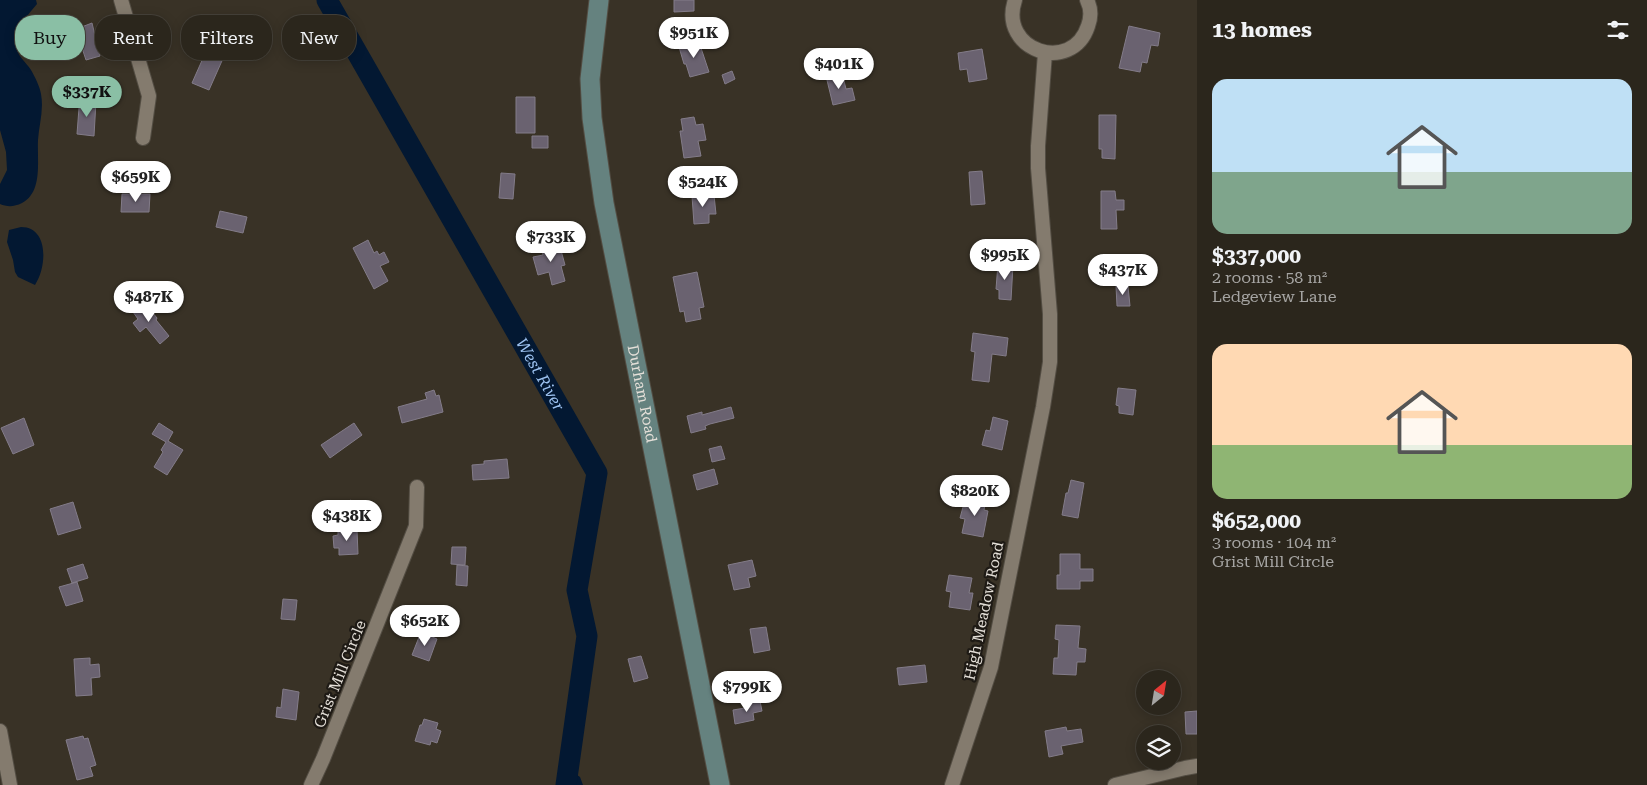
<!DOCTYPE html>
<meta charset="utf-8">
<style>
:root{--surface:#2b261c;--page:#373229;--text:#f1f3f6;--muted:#a6a5a3;--line:#47433b;--accent:#8abfa5}
body{margin:0;font-family:"Roboto Serif",serif;background:var(--page);color:var(--text);height:100vh;display:flex;flex-direction:column;font-size:19px;white-space:nowrap}
*{box-sizing:border-box;margin:0}
p{font-size:16px;color:var(--muted)}
.icon{flex:none;width:28px;height:28px;fill:none;stroke:currentColor;stroke-width:2;stroke-linecap:round;stroke-linejoin:round}
.map{position:relative;flex:1;overflow:hidden}
.drawer{display:flex;flex-direction:column;background:var(--surface);width:450px}
.drawer>*{flex:none}
.banner{position:absolute;left:15px;top:15px;width:475px;height:45px;display:flex;gap:10px}
.needle{width:32px;rotate:30deg}
.controls{position:absolute;left:1136px;top:670px;display:grid;gap:10px}
.controls a{display:grid;place-items:center;width:45px;height:45px;border-radius:50%;background:var(--surface);box-shadow:0 2px 12px #0003,0 0 0 1px var(--line);font-size:25px}
.price{position:absolute;translate:-50% -42px;padding:0 11px;border-radius:18px;background:#fff;color:#222;font-size:16px;line-height:32px;filter:drop-shadow(0 1px 2px #0008)}
.price::after{content:'';position:absolute;left:50%;top:30px;width:15px;height:11px;margin-left:-8px;background:inherit;clip-path:polygon(0 0,100% 0,50% 100%)}
.price.active{background:var(--accent);color:#111}
ul{padding:0;list-style:none}
li{display:grid;align-content:center;gap:10px;height:265px;padding:0 15px}
li span{display:grid;place-items:center;height:155px;border-radius:15px;color:#555}
li>.icon{margin-inline-start:auto}
span .icon{width:90px;height:90px;fill:#fffc;stroke-width:1}
li b{font-size:21px}
h2{display:flex;justify-content:space-between;align-items:center;height:60px;padding:0 15px;font-size:21px}
.chip{padding:0 18px;border-radius:20px;background:var(--surface);box-shadow:0 2px 12px #0003,0 0 0 1px var(--line);font-size:18px;line-height:45px}
.chip.active{background:var(--accent);color:#111}
main{display:flex;flex:1;min-height:0}
.map>svg:first-child{display:block}
.water{fill:#031832}
.lines{fill:none;stroke-linecap:round;stroke-linejoin:round}
.river{stroke:#031832;stroke-width:21}
.building{fill:#6a6270;stroke:#837c89}
.street-casing{stroke:#534d43;stroke-width:16}
.secondary-casing{stroke:#534d43;stroke-width:21}
.street{stroke:#847b6e;stroke-width:14}
.secondary{stroke:#65827f;stroke-width:19}
.labels{text-anchor:middle;dominant-baseline:central;stroke-width:4.5;stroke-linejoin:round;paint-order:stroke}
.street-label{font-size:15px;fill:#e4dfd8;stroke:#1e1a15}
.water-label{font-size:16px;font-style:italic;fill:#9ec3f1;stroke:#1e1a15}
</style>
<main>
<div class="map">
<svg width="1197" height="785" viewBox="0 0 1197 785">
<rect width="100%" height="100%" fill="#393226"/>
<path class="water" d="M 0,0 L 36,0 L 37,4 C 26,17 17,27 16,44 C 15,54 26,62 31,70 C 35,77 40,87 41,94 C 44,110 39,125 38,140 C 37,161 43,192 22,203 C 14,207 7,207 0,204 L 0,184 L 7,170 L 6,152 L 0,130 Z
M 21,227 C 49,227 47,267 35,285 L 18,277 L 15,272 L 13,260 L 7,242 L 9,230 Z
M 573,772 L 580,777 L 583,785 L 558,785 C 561,776 564,773 573,772 Z"/>
<g class="lines">
<path class="river" id="s1" d="M 327,0 L 597,473 L 577,590 L 587,636 L 566,785"/>
</g>
<path class="building" d="M 674,0 L 694,0 L 694,11 L 674,12 Z
M 92,23 L 100,56 L 86,60 L 79,39 L 82,38 L 79,28 Z
M 1129,26 L 1160,33 L 1158,46 L 1151,45 L 1147,63 L 1142,62 L 1140,72 L 1119,68 Z
M 699,42 L 709,72 L 690,77 L 686,64 L 684,64 L 679,47 Z
M 208,47 L 225,54 L 209,90 L 192,83 Z
M 982,49 L 987,79 L 969,82 L 967,69 L 960,70 L 958,53 Z
M 732,71 L 735,79 L 725,84 L 722,75 Z
M 842,73 L 846,89 L 852,88 L 855,100 L 833,105 L 826,76 Z
M 516,97 L 535,97 L 535,133 L 516,133 Z
M 82,100 L 96,101 L 94,136 L 77,134 L 79,108 L 82,108 Z
M 1099,115 L 1116,115 L 1115,159 L 1102,158 L 1102,149 L 1099,149 Z
M 694,117 L 696,125 L 703,124 L 706,140 L 698,141 L 701,156 L 684,158 L 680,131 L 683,131 L 681,119 Z
M 532,136 L 548,136 L 548,148 L 532,148 Z
M 982,171 L 985,204 L 971,205 L 969,172 Z
M 501,173 L 515,174 L 513,199 L 499,198 Z
M 1101,191 L 1115,191 L 1116,200 L 1124,200 L 1124,210 L 1116,210 L 1117,229 L 1101,229 Z
M 122,194 L 150,194 L 149,212 L 121,212 Z
M 714,195 L 716,214 L 709,214 L 709,223 L 694,224 L 692,196 Z
M 220,211 L 247,217 L 243,233 L 216,227 Z
M 368,240 L 374,253 L 377,251 L 379,255 L 384,252 L 389,262 L 380,266 L 388,281 L 374,289 L 353,248 Z
M 559,243 L 565,265 L 561,266 L 565,281 L 552,285 L 549,272 L 538,275 L 533,257 L 543,255 L 542,248 Z
M 998,264 L 1013,265 L 1011,300 L 999,299 L 999,290 L 996,289 Z
M 697,272 L 704,307 L 699,308 L 701,319 L 686,322 L 684,311 L 680,312 L 673,277 Z
M 1116,286 L 1128,286 L 1130,306 L 1117,306 Z
M 144,302 L 157,318 L 156,320 L 169,336 L 160,344 L 146,327 L 140,332 L 133,323 L 138,319 L 133,312 Z
M 973,333 L 1008,338 L 1006,356 L 992,354 L 989,382 L 972,380 L 975,352 L 971,351 Z
M 1118,388 L 1136,390 L 1133,415 L 1119,413 L 1119,406 L 1116,405 Z
M 434,390 L 436,396 L 439,395 L 443,412 L 402,423 L 398,407 L 427,399 L 425,393 Z
M 731,407 L 734,418 L 710,424 L 705,426 L 706,429 L 691,433 L 687,416 L 702,412 L 702,415 Z
M 993,417 L 1008,421 L 1002,450 L 982,445 L 986,430 L 990,431 Z
M 24,418 L 34,445 L 13,454 L 1,428 Z
M 159,423 L 173,432 L 168,441 L 183,450 L 167,475 L 154,467 L 163,452 L 161,450 L 166,442 L 152,434 Z
M 354,423 L 362,435 L 330,458 L 321,445 Z
M 721,446 L 725,459 L 712,462 L 709,449 Z
M 507,459 L 509,478 L 473,480 L 472,465 L 484,464 L 484,461 Z
M 714,469 L 718,484 L 697,490 L 693,475 Z
M 1071,480 L 1084,483 L 1078,518 L 1062,515 L 1066,493 L 1068,493 Z
M 969,496 L 986,499 L 984,510 L 988,511 L 983,537 L 962,533 L 965,519 L 960,518 L 963,507 L 967,508 Z
M 350,500 L 360,506 L 354,516 L 343,510 Z
M 73,502 L 81,528 L 58,535 L 50,509 Z
M 357,530 L 358,554 L 339,555 L 339,548 L 334,548 L 333,536 L 338,535 L 338,531 Z
M 452,547 L 466,547 L 465,565 L 451,564 Z
M 1060,554 L 1080,554 L 1080,569 L 1093,569 L 1093,581 L 1080,581 L 1080,589 L 1057,589 L 1057,575 L 1060,575 Z
M 752,560 L 756,576 L 748,578 L 750,587 L 734,590 L 728,565 Z
M 83,564 L 88,578 L 72,583 L 67,569 Z
M 457,565 L 468,566 L 467,586 L 456,585 Z
M 949,575 L 972,578 L 969,593 L 973,593 L 970,610 L 949,607 L 951,592 L 946,591 Z
M 77,582 L 83,601 L 66,606 L 59,587 Z
M 283,599 L 297,600 L 295,620 L 281,619 Z
M 1056,625 L 1080,626 L 1078,648 L 1086,649 L 1085,662 L 1077,662 L 1076,675 L 1053,674 L 1054,658 L 1058,658 L 1059,640 L 1055,639 Z
M 766,627 L 770,650 L 754,653 L 750,629 Z
M 421,632 L 437,639 L 429,661 L 412,655 Z
M 641,656 L 648,678 L 634,682 L 628,659 Z
M 90,658 L 90,665 L 99,664 L 100,677 L 91,678 L 92,695 L 76,696 L 74,659 Z
M 925,665 L 927,682 L 899,685 L 897,668 Z
M 283,689 L 299,692 L 296,720 L 276,717 L 277,707 L 281,708 Z
M 760,701 L 762,711 L 753,713 L 754,720 L 735,724 L 733,710 L 751,707 L 750,703 Z
M 1197,711 L 1197,734 L 1186,734 L 1185,712 Z
M 424,719 L 438,723 L 436,729 L 441,731 L 437,743 L 431,741 L 430,745 L 415,741 L 420,725 L 422,725 Z
M 1066,727 L 1067,731 L 1081,729 L 1083,742 L 1061,746 L 1063,754 L 1049,757 L 1045,731 Z
M 83,736 L 84,739 L 88,738 L 96,765 L 90,767 L 93,776 L 77,780 L 66,740 Z"/>
<g class="lines">
<g class="street-casing">
<path id="street" d="M 121,0 L 149,96 L 143,138
M 1015,0 C 998,51 1072,75 1088,26 C 1091,18 1091,8 1087,0
M 0,731 L 10,785
M 311,785 L 323,759 L 416,526 L 417,487
M 952,785 L 991,667 L 1043,407 L 1050,362 L 1050,314 L 1038,168 L 1038,146 L 1045,53
M 1115,785 L 1185,768 L 1197,766"/>
</g>
<g class="secondary-casing">
<g id="secondary">
<path id="s2" d="M 599,0 L 590,79 L 592,118 L 604,203 L 720,785"/>
</g>
</g>
<use href="#street" class="street"/>
<use href="#secondary" class="secondary"/>
</g>
<g class="labels">
<g class="street-label">
<text stroke="none"><textPath href="#s2" startOffset="399">Durham Road</textPath></text>
<text transform="translate(984 611) rotate(-78)">High Meadow Road</text>
<text transform="translate(340 674) rotate(-68)">Grist Mill Circle</text>
</g>
<g class="water-label">
<text stroke="none"><textPath href="#s1" startOffset="431">West River</textPath></text>
</g>
</g>
</svg>
<div class="controls">
<a><svg class="needle" viewBox="-14 -14 28 28"><path d="M0-13l5 13h-10z" fill="#e53935"/><path d="M0 13l5-13h-10z" fill="#a6a5a3"/></svg></a>
<a><svg class="icon" aria-label="layers" viewBox="0 0 24 24"><path d="M12 4l9 5-9 5-9-5zM3 14l9 5 9-5"/></svg></a>
</div>
<b class="price" style="left:694px;top:59px">$951K</b>
<b class="price" style="left:839px;top:90px">$401K</b>
<b class="price active" style="left:87px;top:118px">$337K</b>
<b class="price" style="left:136px;top:203px">$659K</b>
<b class="price" style="left:703px;top:208px">$524K</b>
<b class="price" style="left:551px;top:263px">$733K</b>
<b class="price" style="left:1005px;top:281px">$995K</b>
<b class="price" style="left:1123px;top:296px">$437K</b>
<b class="price" style="left:149px;top:323px">$487K</b>
<b class="price" style="left:975px;top:517px">$820K</b>
<b class="price" style="left:347px;top:542px">$438K</b>
<b class="price" style="left:425px;top:647px">$652K</b>
<b class="price" style="left:747px;top:713px">$799K</b>
<div class="banner">
<a class="chip active">Buy</a>
<a class="chip">Rent</a>
<a class="chip">Filters</a>
<a class="chip">New</a>
</div>
</div>
<section class="drawer">
<h2>13 homes<svg class="icon" aria-label="filters" viewBox="0 0 24 24"><path d="M4 7h16M4 17h16"/><circle cx="9" cy="7" r="2"/><circle cx="15" cy="17" r="2"/></svg></h2>
<ul>
<li><span style="background:linear-gradient(#bfe0f5 60%,#7fa58c 0)"><svg class="icon" aria-label="home" viewBox="0 0 24 24"><path d="M3 11l9-7 9 7M6 9v11h12V9"/></svg></span><div><b>$337,000</b><p>2 rooms · 58 m²</p><p>Ledgeview Lane</p></div></li>
<li><span style="background:linear-gradient(#ffd9b3 65%,#8fb573 0)"><svg class="icon" aria-label="home" viewBox="0 0 24 24"><path d="M3 11l9-7 9 7M6 9v11h12V9"/></svg></span><div><b>$652,000</b><p>3 rooms · 104 m²</p><p>Grist Mill Circle</p></div></li>
</ul>
</section>
</main>
